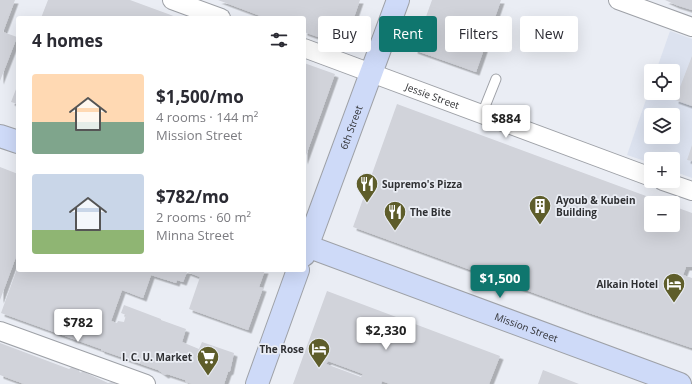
<!DOCTYPE html>
<meta charset="utf-8">
<style>
:root{--surface:#fff;--page:#f2f2f3;--text:#2b2b33;--muted:#7c7c81;--accent:#0f766e}
body{margin:0;font-family:"Open Sans",sans-serif;background:var(--page);color:var(--text);height:100vh;display:flex;flex-direction:column;font-size:15px;white-space:nowrap}
*{box-sizing:border-box;margin:0}
p{font-size:13px;color:var(--muted)}
.icon{flex:none;width:22px;height:22px;fill:none;stroke:currentColor;stroke-width:2;stroke-linecap:round;stroke-linejoin:round}
.map{position:relative;flex:1;overflow:hidden}
.drawer{position:absolute;left:16px;top:16px;width:290px;height:256px;display:flex;flex-direction:column;background:var(--surface);border-radius:4px;box-shadow:0 4px 16px #0002}
.drawer>*{flex:none}
.top-card{position:absolute;left:318px;top:16px;width:314px;height:36px;display:flex;gap:8px}
.fabs{position:absolute;left:644px;top:64px;display:grid;gap:8px}
.fabs a{display:grid;place-items:center;width:36px;height:36px;border-radius:4px;background:var(--surface);box-shadow:0 4px 16px #0002;font-size:20px}
.price{position:absolute;translate:-50% -34px;padding:0 9px;border-radius:4px;background:#fff;color:#222;font-size:13px;line-height:26px;filter:drop-shadow(0 1px 2px #0008)}
.price::after{content:'';position:absolute;left:50%;top:24px;width:12px;height:9px;margin-left:-6px;background:inherit;clip-path:polygon(0 0,100% 0,50% 100%)}
.price.active{background:var(--accent);color:#fff}
ul{padding:0;list-style:none}
li{display:flex;align-items:center;gap:12px;height:100px;padding:0 16px}
li span{display:grid;place-items:center;flex:none;width:112px;height:80px;border-radius:4px;color:#555}
li>.icon{margin-inline-start:auto}
span .icon{width:48px;height:48px;fill:#fffc;stroke-width:1}
li b{font-size:17px}
h2{display:flex;justify-content:space-between;align-items:center;height:48px;padding:0 16px;font-size:17px}
.pill{padding:0 14px;border-radius:4px;background:var(--surface);box-shadow:0 4px 16px #0002;font-size:14px;line-height:36px}
.pill.active{background:var(--accent);color:#fff}
.map>svg:first-child{display:block}
.built{fill:#dce2ef;fill-rule:evenodd}
.building{fill:#d1d3da;fill-rule:evenodd;filter:url(#shadow)}
.lines{fill:none;stroke-linecap:round;stroke-linejoin:round}
.service-casing{stroke:#9ea1a7;stroke-width:11}
.minor-casing{stroke:#9ea1a7;stroke-width:20}
.secondary-casing{stroke:#9ea1a7;stroke-width:24}
.service{stroke:#fff;stroke-width:9}
.minor{stroke:#fff;stroke-width:18}
.secondary{stroke:#cedaf8;stroke-width:22}
.labels{text-anchor:middle;dominant-baseline:central;stroke-width:3.5;stroke-linejoin:round;paint-order:stroke}
.street-label{font-size:10px;fill:#2f3033;stroke:#eaedf4}
.poi-label{font-size:10px;font-weight:bold;fill:#2f3033;stroke:#eaedf4;text-anchor:start}
</style>
<div class="map">
<svg width="692" height="384" viewBox="0 0 692 384">
<defs>
<filter id="shadow"><feDropShadow dx="3.5" dy="3.5" stdDeviation="0" flood-color="#0004"/></filter>
</defs>
<rect width="100%" height="100%" fill="#eaedf4"/>
<path class="built" d="M 670,31 L 692,39 L 692,178 L 673,171 L 673,159 L 651,159 L 651,163 L 627,155 L 651,85 L 651,93 L 673,93 L 673,71 L 656,71 ZM 651,115 L 673,115 L 673,137 L 651,137 Z"/>
<path class="building" d="M 0,0 L 15,0 L 3,32 L 17,37 L 0,81 Z
M 48,0 L 130,0 L 179,18 L 41,18 Z
M 218,0 L 360,0 L 344,46 L 304,32 L 304,18 L 266,18 Z
M 432,0 L 501,0 L 476,72 L 414,50 Z
M 665,0 L 692,0 L 692,10 L 676,5 Z
M 692,56 L 692,106 L 675,100 Z
M 304,63 L 335,74 L 304,161 Z
M 18,84 L 18,104 L 11,102 Z
M 397,104 L 665,203 L 651,203 L 651,225 L 673,225 L 673,206 L 692,213 L 692,267 L 686,267 L 683,275 L 692,278 L 692,348 L 589,313 L 353,227 Z
M 692,145 L 692,161 L 687,160 Z
M 0,167 L 18,174 L 18,255 L 17,254 L 0,300 Z
M 18,266 L 18,270 L 265,270 L 259,287 L 263,288 L 248,330 L 189,309 L 200,277 L 187,272 L 183,282 L 177,280 L 176,283 L 151,275 L 143,298 L 122,290 L 111,321 L 117,323 L 118,321 L 124,322 L 126,315 L 121,313 L 124,305 L 161,319 L 161,320 L 186,329 L 182,342 L 199,349 L 202,342 L 234,353 L 230,371 L 228,372 L 224,384 L 192,384 L 186,382 L 185,380 L 167,374 L 165,375 L 158,370 L 101,350 L 101,349 L 1,313 Z
M 327,291 L 500,356 L 489,384 L 390,384 L 382,381 L 381,384 L 293,384 ZM 328,361 L 363,374 L 361,377 L 326,364 Z
M 0,343 L 69,369 L 72,367 L 79,370 L 79,372 L 81,373 L 82,371 L 108,383 L 112,382 L 118,384 L 24,384 L 0,375 Z
M 543,370 L 579,384 L 538,384 Z"/>
<g class="lines">
<g class="service-casing">
<path id="service" d="M 482,114 L 496,79"/>
</g>
<g class="minor-casing">
<g id="minor">
<path d="M 172,0 L 221,18"/>
<path d="M 618,0 L 692,27"/>
<path id="s1" d="M 304,48 L 651,177"/>
<path d="M 663,181 L 692,191"/>
<path d="M 0,331 L 146,384"/>
</g>
</g>
<g class="secondary-casing">
<g id="secondary">
<path d="M 0,136 L 18,142"/>
<path id="s2" d="M 304,245 L 680,384"/>
<path id="s3" d="M 304,255 L 398,0"/>
<path d="M 257,384 L 298,270"/>
</g>
</g>
<use href="#service" class="service"/>
<use href="#minor" class="minor"/>
<use href="#secondary" class="secondary"/>
</g>
<defs>
<g id="restaurant-pin" transform="scale(1.15)"><path d="M0 17L-7.5 6A9.5 9.5 0 1 1 7.5 6Z" fill="#5e5d2a" stroke="#eaedf4"/><path d="M-5-6h1v4h1v-4h1v4h1v-4h1v5L-1.5 .5V6h-2V.5L-5-1ZM5-6V6H3V1.5H1.5Q1.5-4 5-6Z" fill="#fff"/></g>
<g id="building-pin" transform="scale(1.15)"><path d="M0 17L-7.5 6A9.5 9.5 0 1 1 7.5 6Z" fill="#5e5d2a" stroke="#eaedf4"/><path d="M-4-6H4V6H1V3H-1V6H-4ZM-2.5-4.3h1.7v1.8h-1.7ZM.8-4.3h1.7v1.8H.8ZM-2.5-1h1.7V.8h-1.7ZM.8-1h1.7V.8H.8Z" fill="#fff"/></g>
<g id="hotel-pin" transform="scale(1.15)"><path d="M0 17L-7.5 6A9.5 9.5 0 1 1 7.5 6Z" fill="#5e5d2a" stroke="#eaedf4"/><path d="M-6-4.5h1.5V1H6V5H4.5V3h-9V5H-6ZM-4 0a1.8 1.8 0 1 1 3.6 0ZM.5 0V-2.5h3Q6-2.5 6 0Z" fill="#fff"/></g>
<g id="supermarket-pin" transform="scale(1.15)"><path d="M0 17L-7.5 6A9.5 9.5 0 1 1 7.5 6Z" fill="#5e5d2a" stroke="#eaedf4"/><path d="M-6-5.5h2.5l.6 2H6L4.5 2H-2.5L-4.4-4H-6ZM-1.5 3.2a1.3 1.3 0 1 0 .1 0ZM3 3.2a1.3 1.3 0 1 0 .1 0Z" fill="#fff"/></g>
</defs>
<g fill-rule="evenodd">
<use href="#restaurant-pin" x="367" y="184"/>
<use href="#building-pin" x="540" y="206"/>
<use href="#restaurant-pin" x="395" y="212"/>
<use href="#hotel-pin" x="674" y="284"/>
<use href="#hotel-pin" x="319" y="349"/>
<use href="#supermarket-pin" x="208" y="357"/>
</g>
<g class="labels">
<g class="street-label">
<text stroke="none"><textPath href="#s1" startOffset="137">Jessie Street</textPath></text>
<text stroke="none"><textPath href="#s3" startOffset="136">6th Street</textPath></text>
<text stroke="none"><textPath href="#s2" startOffset="237">Mission Street</textPath></text>
</g>
<g class="poi-label">
<text x="382" y="184">Supremo's Pizza</text>
<text x="556" y="200">Ayoub &amp; Kubein<tspan x="556" dy="12">Building</tspan></text>
<text x="410" y="212">The Bite</text>
<text x="658" y="284" text-anchor="end">Alkain Hotel</text>
<text x="304" y="349" text-anchor="end">The Rose</text>
<text x="192" y="357" text-anchor="end">I. C. U. Market</text>
</g>
</g>
</svg>
<div class="fabs">
<a><svg class="icon" aria-label="locate" viewBox="0 0 24 24"><circle cx="12" cy="12" r="6"/><path d="M12 2v4M12 18v4M2 12h4M18 12h4"/></svg></a>
<a><svg class="icon" aria-label="layers" viewBox="0 0 24 24"><path d="M12 4l9 5-9 5-9-5zM3 14l9 5 9-5"/></svg></a>
<a>+</a>
<a>−</a>
</div>
<b class="price" style="left:506px;top:139px">$884</b>
<b class="price active" style="left:500px;top:299px">$1,500</b>
<b class="price" style="left:78px;top:343px">$782</b>
<b class="price" style="left:386px;top:351px">$2,330</b>
<div class="top-card">
<a class="pill">Buy</a>
<a class="pill active">Rent</a>
<a class="pill">Filters</a>
<a class="pill">New</a>
</div>
<section class="drawer">
<h2>4 homes<svg class="icon" aria-label="filters" viewBox="0 0 24 24"><path d="M4 7h16M4 17h16"/><circle cx="9" cy="7" r="2"/><circle cx="15" cy="17" r="2"/></svg></h2>
<ul>
<li><span style="background:linear-gradient(#ffd9b3 60%,#7fa58c 0)"><svg class="icon" aria-label="home" viewBox="0 0 24 24"><path d="M3 11l9-7 9 7M6 9v11h12V9"/></svg></span><div><b>$1,500/mo</b><p>4 rooms · 144 m²</p><p>Mission Street</p></div></li>
<li><span style="background:linear-gradient(#c9d6e8 70%,#8fb573 0)"><svg class="icon" aria-label="home" viewBox="0 0 24 24"><path d="M3 11l9-7 9 7M6 9v11h12V9"/></svg></span><div><b>$782/mo</b><p>2 rooms · 60 m²</p><p>Minna Street</p></div></li>
</ul>
</section>
</div>
